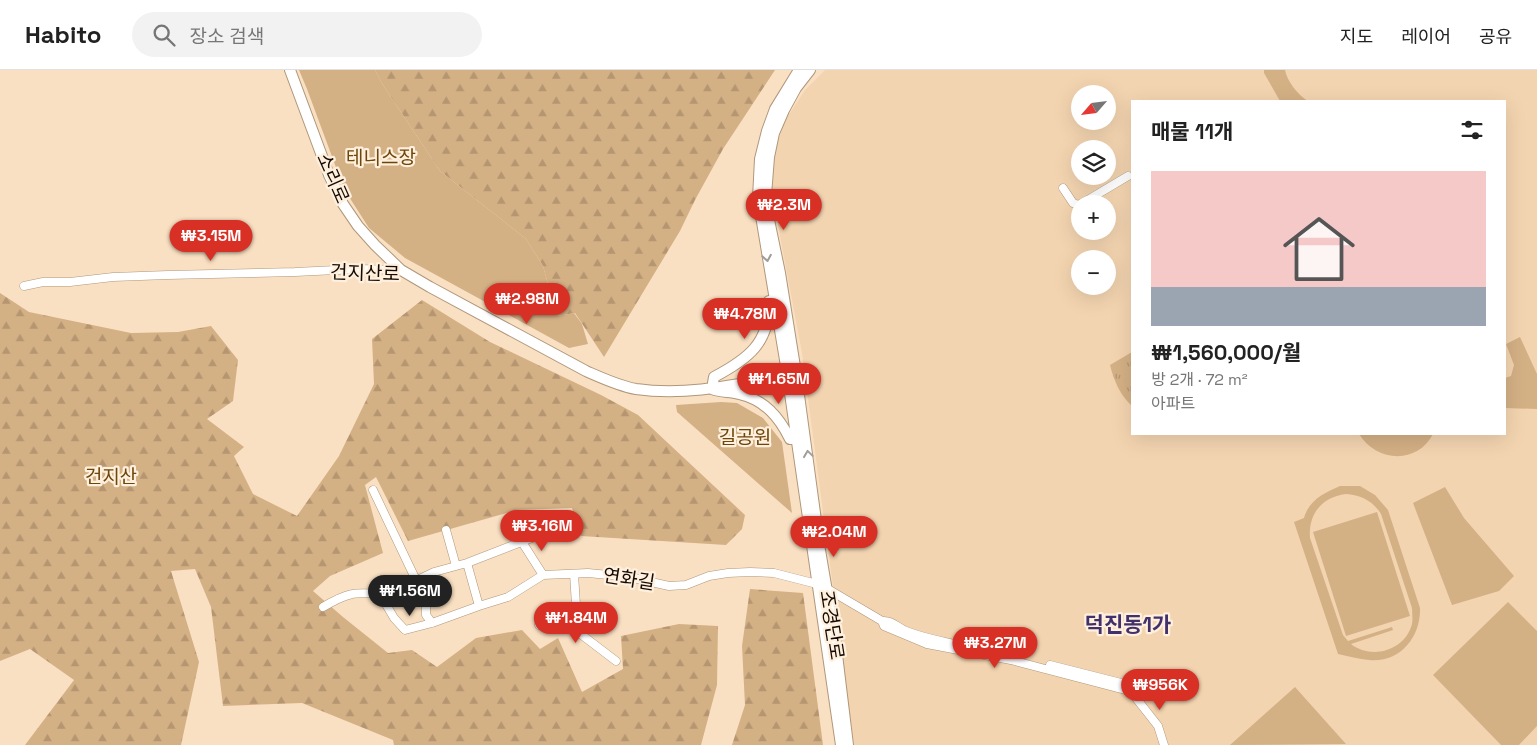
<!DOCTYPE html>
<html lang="ko">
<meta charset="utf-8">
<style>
:root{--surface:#fff;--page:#f2f2f2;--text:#222;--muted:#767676;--line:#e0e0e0;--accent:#d93025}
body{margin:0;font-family:"Space Grotesk","Noto Sans KR",sans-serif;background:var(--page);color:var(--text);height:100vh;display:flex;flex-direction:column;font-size:19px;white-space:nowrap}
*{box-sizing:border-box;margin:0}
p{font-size:16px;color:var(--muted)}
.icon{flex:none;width:28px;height:28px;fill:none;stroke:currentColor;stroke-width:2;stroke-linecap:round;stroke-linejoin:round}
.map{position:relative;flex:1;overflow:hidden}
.details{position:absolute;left:1131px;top:30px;width:375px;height:335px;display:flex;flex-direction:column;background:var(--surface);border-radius:0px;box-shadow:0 5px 20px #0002}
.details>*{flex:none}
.needle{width:32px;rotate:242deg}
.buttons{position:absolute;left:1071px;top:15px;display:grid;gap:10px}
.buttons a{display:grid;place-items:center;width:45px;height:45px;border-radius:50%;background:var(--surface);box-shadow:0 5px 20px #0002;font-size:25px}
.price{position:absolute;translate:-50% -42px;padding:0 11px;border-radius:18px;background:var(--accent);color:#fff;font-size:16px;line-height:32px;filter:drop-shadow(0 1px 2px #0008)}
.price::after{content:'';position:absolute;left:50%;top:30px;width:15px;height:11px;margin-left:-8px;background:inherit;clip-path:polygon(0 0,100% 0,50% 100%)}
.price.current{background:#222;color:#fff}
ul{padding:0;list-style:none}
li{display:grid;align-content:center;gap:10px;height:265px;padding:0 20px}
li span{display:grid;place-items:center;height:155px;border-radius:0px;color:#555}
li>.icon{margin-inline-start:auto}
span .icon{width:90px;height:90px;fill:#fffc;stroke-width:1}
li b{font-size:21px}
h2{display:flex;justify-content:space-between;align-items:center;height:60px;padding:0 20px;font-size:21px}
header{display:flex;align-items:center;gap:30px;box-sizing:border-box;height:70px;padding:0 25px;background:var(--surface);border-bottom:1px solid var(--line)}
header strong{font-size:24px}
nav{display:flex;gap:28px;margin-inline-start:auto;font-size:18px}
.search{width:350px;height:45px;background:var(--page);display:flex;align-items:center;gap:12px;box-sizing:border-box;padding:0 18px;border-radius:28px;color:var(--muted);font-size:19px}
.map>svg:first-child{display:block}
.built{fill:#f3d4b0;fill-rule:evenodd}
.grass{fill:url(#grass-tufts)}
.forest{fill:url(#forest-firs)}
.park{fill:#d4b085;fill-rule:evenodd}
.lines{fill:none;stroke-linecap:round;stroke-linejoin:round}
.street-casing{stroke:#af977b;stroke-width:9}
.secondary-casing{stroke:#af977b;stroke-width:12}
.street{stroke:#fff;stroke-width:8}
.secondary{stroke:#fff;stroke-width:10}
.oneway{stroke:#a19d9a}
.labels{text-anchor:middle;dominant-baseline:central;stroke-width:4.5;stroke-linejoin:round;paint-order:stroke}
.park-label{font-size:19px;fill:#6d460b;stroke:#ffefdd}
.street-label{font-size:19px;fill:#130a03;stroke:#ffefdd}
.quarter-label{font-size:21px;font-weight:bold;fill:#40316c;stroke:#ffefdd}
</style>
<header>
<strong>Habito</strong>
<div class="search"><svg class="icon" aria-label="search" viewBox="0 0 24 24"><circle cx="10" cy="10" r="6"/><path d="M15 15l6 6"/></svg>장소 검색</div>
<nav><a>지도</a><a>레이어</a><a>공유</a></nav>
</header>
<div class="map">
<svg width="1537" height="675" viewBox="0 0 1537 675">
<defs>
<pattern id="grass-tufts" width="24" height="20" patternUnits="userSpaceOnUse" patternTransform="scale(1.25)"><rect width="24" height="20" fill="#d4b085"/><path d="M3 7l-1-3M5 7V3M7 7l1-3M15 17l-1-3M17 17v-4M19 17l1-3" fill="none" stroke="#b59671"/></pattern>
<pattern id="forest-firs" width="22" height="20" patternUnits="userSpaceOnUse" patternTransform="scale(1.25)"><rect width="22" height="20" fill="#d4b085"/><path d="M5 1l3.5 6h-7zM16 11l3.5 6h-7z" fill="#b59671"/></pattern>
</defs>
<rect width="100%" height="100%" fill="#fae0c2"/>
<path class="built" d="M 825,0 L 1537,0 L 1537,675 L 854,675 L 802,283 L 774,134 L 772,104 L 774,81 L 786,49 L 805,20 ZM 1080,24 L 1108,24 L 1108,51 L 1080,51 ZM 1132,31 L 1505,31 L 1505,364 L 1132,364 ZM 1080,79 L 1108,79 L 1108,106 L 1080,106 ZM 1080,134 L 1108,134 L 1108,161 L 1080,161 ZM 1080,189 L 1108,189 L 1108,216 L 1080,216 Z"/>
<path class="grass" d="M 1132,282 L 1132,336 C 1120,325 1114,311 1110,295 Z"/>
<path class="forest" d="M 375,0 L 775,0 L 723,79 L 695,130 L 680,161 L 604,287 L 575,243 L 557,246 L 543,196 L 526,169 L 440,101 L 383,15 Z
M 0,223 L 29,242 L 131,263 L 178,262 L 211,256 L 238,290 L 233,331 L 207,349 L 244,377 L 234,386 L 253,424 L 297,446 L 339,386 L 374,314 L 372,269 L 422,230 L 490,272 L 601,325 L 638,345 L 745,445 L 742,459 L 726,475 L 581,466 L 572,438 L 517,440 L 408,471 L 376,407 L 365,415 L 383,483 L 330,506 L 313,521 L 343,547 L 388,583 L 412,580 L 437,597 L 476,568 L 522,560 L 540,579 L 558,568 L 582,622 L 623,599 L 621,566 L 679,554 L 718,556 L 717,615 L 701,675 L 394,675 L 393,670 L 302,633 L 223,636 L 211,537 L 195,499 L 171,501 L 199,592 L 181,675 L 25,675 L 74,610 L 30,579 L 0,591 Z
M 750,519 L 803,523 L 823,675 L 732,675 L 745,635 L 742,576 Z"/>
<path class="park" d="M 299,0 L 375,0 L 383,15 L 440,101 L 526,169 L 543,196 L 557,246 L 574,243 L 582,254 L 588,274 L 569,278 L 405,188 L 369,158 L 344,119 L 307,19 Z
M 1264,0 L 1285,0 C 1287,11 1298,25 1308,31 L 1280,31 L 1264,3 Z
M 1520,267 L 1537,304 L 1537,339 L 1505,338 L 1505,308 L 1511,306 L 1514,295 L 1506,274 Z
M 721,332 L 737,333 L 763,348 L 782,372 L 792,443 L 677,342 L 676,335 Z
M 1359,364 L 1433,364 C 1417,395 1376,392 1359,364 Z
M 1340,416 L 1360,416 L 1375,425 L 1388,440 L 1420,538 C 1421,567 1400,593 1369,590 C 1359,589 1348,586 1338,584 L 1294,452 L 1304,448 C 1309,430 1324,423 1340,416 ZM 1346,424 C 1361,425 1373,431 1381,444 L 1412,538 C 1412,543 1413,549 1412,554 C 1405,581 1371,590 1351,574 L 1393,560 L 1392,557 L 1348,571 L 1343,565 L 1310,468 C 1308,444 1322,427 1346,424 Z
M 1445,417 L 1464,448 L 1514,506 L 1499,521 L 1452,535 L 1413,433 Z
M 1377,442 L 1410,546 L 1346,566 L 1313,462 Z
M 1508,532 L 1537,561 L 1537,656 L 1519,675 L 1501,675 L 1433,605 Z
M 1295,617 L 1346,674 L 1230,675 Z"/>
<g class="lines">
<g class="street-casing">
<path id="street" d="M 1063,118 L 1073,133 L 1078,135 L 1080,134
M 1081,134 L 1128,106
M 24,216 L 43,212 L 70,212 L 113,207 L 168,205 L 295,202 L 357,199 L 401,200
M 373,420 L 426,531 L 426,545 L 432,553
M 446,460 L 456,496
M 522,472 L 543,505
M 467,493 L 479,536 L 508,527 L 543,505 L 588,503 L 629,507 L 669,516 L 686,515 L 709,506 L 728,503 L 750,502 L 774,503 L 817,514 L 826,518 L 882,551 L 884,556 L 927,574 L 1011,590 L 1129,621
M 380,524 L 415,511 L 434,502 L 467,493 L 547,462
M 576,535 L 578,562 L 616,591
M 323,537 C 347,523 353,522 380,524 L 394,548 L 405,560 L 432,553 L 479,536
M 882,551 C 891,550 896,556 904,560 C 922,568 943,571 963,576
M 539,555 L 576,535 L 574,504
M 1050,595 L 1125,614 L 1158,656 L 1164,675"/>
</g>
<g class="secondary-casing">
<path id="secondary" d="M 290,0 L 329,105 L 343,134 L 358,156 L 375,175 L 401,200 L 430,217 L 586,301 C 602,308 619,316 636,319 C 689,327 742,313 793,304
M 799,0 L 775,39 L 767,61 L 760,89 L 758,128 L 786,296 L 841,675
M 810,0 L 796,18 L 784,40 L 774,63 L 769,87 L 766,125 L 768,145 L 780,203 L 796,303 L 820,480 L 835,568 L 848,675
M 769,231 C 770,273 748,289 714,307 L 712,319 C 722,323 730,321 739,324 C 765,330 779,347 790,369 L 796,368"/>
</g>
<use href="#street" class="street"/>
<use href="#secondary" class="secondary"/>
</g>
<defs><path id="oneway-chevron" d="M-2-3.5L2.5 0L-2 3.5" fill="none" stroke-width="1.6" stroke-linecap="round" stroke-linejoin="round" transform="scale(1.25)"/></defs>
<g class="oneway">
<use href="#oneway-chevron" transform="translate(767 188) rotate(80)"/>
<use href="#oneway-chevron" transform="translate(808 384) rotate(-98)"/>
</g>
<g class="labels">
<g class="park-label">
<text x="381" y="87">테니스장</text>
<text x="745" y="367">길공원</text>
<text x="111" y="406">건지산</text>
</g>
<g class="street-label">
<text transform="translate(333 108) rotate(66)">소리로</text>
<text transform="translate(365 203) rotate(2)">건지산로</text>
<text transform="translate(629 509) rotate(9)">연화길</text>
<text transform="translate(832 555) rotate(81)">조경단로</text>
</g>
<g class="quarter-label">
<text x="1128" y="554">덕진동1가</text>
</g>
</g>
</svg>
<div class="buttons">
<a><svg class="needle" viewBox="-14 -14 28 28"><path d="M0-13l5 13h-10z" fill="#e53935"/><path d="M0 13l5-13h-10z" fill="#767676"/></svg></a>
<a><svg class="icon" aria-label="layers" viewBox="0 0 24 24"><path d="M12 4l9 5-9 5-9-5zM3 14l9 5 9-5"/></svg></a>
<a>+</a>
<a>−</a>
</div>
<b class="price" style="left:784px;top:161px">₩2.3M</b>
<b class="price" style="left:211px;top:192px">₩3.15M</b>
<b class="price" style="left:527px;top:255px">₩2.98M</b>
<b class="price" style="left:745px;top:270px">₩4.78M</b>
<b class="price" style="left:779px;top:335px">₩1.65M</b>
<b class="price" style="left:542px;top:482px">₩3.16M</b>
<b class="price" style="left:834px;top:488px">₩2.04M</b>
<b class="price current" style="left:410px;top:547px">₩1.56M</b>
<b class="price" style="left:576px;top:574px">₩1.84M</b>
<b class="price" style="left:995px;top:599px">₩3.27M</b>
<b class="price" style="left:1160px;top:641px">₩956K</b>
<section class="details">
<h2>매물 11개<svg class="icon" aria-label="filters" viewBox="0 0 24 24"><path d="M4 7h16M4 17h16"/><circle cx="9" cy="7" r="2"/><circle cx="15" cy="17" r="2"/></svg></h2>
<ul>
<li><span style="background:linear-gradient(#f6c9c9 75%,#9aa5b1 0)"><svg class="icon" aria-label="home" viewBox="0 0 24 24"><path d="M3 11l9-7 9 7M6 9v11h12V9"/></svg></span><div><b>₩1,560,000/월</b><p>방 2개 · 72 m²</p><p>아파트</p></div></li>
</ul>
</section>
</div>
